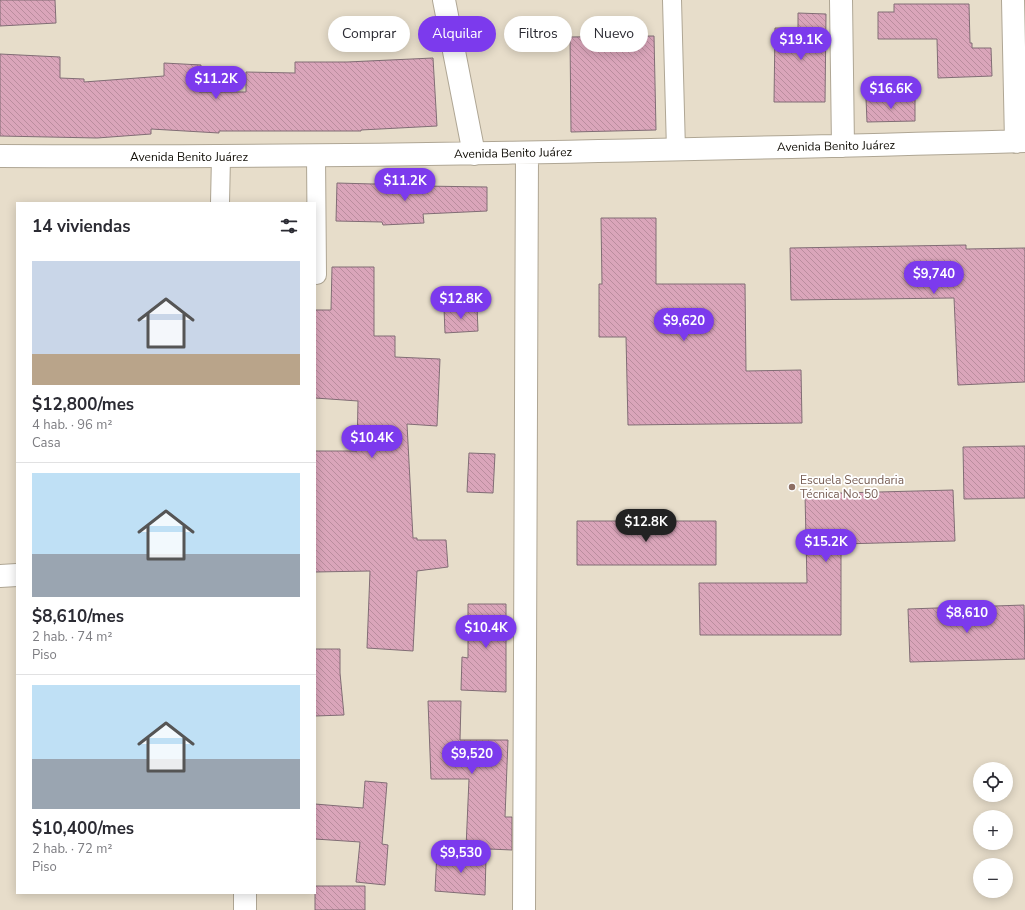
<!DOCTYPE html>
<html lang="es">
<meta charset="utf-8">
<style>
:root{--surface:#fff;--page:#f7f7f7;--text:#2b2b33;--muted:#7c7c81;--line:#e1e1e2;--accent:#7c3aed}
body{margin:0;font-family:"Nunito Sans",sans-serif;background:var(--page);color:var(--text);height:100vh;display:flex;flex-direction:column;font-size:15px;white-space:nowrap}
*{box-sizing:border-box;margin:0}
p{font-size:13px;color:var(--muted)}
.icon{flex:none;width:22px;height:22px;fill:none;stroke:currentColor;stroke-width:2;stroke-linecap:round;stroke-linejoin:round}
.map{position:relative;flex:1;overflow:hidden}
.sheet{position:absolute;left:16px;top:202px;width:300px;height:692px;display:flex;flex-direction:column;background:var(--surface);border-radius:0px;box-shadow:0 2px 10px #0003}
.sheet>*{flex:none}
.banner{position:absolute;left:328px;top:16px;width:380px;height:36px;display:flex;gap:8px}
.fabs{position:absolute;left:973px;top:762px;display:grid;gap:8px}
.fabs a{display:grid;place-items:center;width:40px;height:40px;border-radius:50%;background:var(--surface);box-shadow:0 2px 10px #0003;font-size:20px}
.price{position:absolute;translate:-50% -34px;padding:0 9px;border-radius:14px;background:var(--accent);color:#fff;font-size:13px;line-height:26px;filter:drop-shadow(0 1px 2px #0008)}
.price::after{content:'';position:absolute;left:50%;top:24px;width:12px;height:9px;margin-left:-6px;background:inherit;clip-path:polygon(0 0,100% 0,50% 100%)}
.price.active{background:#222;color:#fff}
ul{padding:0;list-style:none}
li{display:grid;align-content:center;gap:8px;height:212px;padding:0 16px}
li+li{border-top:1px solid var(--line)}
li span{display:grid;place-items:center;height:124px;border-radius:0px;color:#555}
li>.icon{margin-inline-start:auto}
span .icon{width:72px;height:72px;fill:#fffc;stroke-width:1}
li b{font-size:17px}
h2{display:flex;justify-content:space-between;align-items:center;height:48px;padding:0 16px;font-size:17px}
.pill{padding:0 14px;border-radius:18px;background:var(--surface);box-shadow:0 2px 10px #0003;font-size:14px;line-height:36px}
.pill.active{background:var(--accent);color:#fff}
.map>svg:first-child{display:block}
.building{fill:url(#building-back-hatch);stroke:#816d75}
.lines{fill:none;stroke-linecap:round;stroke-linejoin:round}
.service-casing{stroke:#afa694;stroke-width:20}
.minor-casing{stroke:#afa694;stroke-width:24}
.service{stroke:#fff;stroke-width:18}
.minor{stroke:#fff;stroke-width:22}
.education-dot{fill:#8d6e63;stroke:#fff;stroke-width:1.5}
.labels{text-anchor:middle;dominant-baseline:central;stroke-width:3.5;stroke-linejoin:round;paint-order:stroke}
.street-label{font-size:12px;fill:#110e07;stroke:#fff}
.education-label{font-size:12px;fill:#785e54;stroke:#fff;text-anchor:start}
</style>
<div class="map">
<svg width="1025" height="910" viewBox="0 0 1025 910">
<defs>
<pattern id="building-back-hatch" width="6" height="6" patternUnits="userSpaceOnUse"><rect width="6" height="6" fill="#daa5ba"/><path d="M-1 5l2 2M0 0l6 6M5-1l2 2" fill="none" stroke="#ba8d9e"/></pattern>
</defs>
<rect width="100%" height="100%" fill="#e7ddca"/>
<path class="building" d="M 0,0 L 55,0 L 56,23 L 0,26 Z
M 894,4 L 969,4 L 970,43 L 972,43 L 972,48 L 991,48 L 992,76 L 938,78 L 937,39 L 878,39 L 878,12 L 894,12 Z
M 798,13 L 826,14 L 825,102 L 774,102 L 775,28 L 798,28 Z
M 654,36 L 656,130 L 571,132 L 570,37 Z
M 0,54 L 60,57 L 60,78 L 84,79 L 84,82 L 164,76 L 164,63 L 201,65 L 199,92 L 246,92 L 246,72 L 295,73 L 295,62 L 347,62 L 433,58 L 437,126 L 361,130 L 361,131 L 219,131 L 219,133 L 151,129 L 151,134 L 97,138 L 0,136 Z
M 866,98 L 915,98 L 915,121 L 867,122 Z
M 422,182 L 422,186 L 487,187 L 487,211 L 423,214 L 424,223 L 383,225 L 382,222 L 336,221 L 337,183 L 373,184 Z
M 601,218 L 656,218 L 656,284 L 745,284 L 746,371 L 801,370 L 802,423 L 628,425 L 626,337 L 599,337 L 599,284 L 602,284 Z
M 966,245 L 966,249 L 1025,248 L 1025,382 L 958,385 L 954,298 L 791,300 L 790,248 Z
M 332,267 L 374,267 L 374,336 L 395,336 L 395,357 L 440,359 L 437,426 L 407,424 L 413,538 L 417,538 L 417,540 L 446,540 L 448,567 L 417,571 L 413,651 L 367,648 L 370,571 L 315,572 L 315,451 L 357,451 L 358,401 L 315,398 L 315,310 L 331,310 Z
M 477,306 L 478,331 L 445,333 L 444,308 Z
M 1025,446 L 1025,498 L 964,499 L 963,447 Z
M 469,453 L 495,454 L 493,493 L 467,492 Z
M 953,490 L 955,541 L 841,544 L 841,635 L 700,635 L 699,583 L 807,583 L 805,494 Z
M 577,521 L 716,521 L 716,565 L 577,565 Z
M 468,604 L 506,604 L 506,692 L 461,690 L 462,657 L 468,658 Z
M 1024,605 L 1025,659 L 910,662 L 908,609 Z
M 315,649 L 340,649 L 340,673 L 344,715 L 315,716 Z
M 428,701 L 461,701 L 460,740 L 508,740 L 505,817 L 512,817 L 512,850 L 466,848 L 469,779 L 431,779 Z
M 365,781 L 387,783 L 382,844 L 388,845 L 385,885 L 356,882 L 360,842 L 315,839 L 315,804 L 363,808 Z
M 437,852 L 486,858 L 485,895 L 435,891 Z
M 315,886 L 365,886 L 365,910 L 315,910 Z"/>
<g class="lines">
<g class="service-casing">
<path id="service" d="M 672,0 L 676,150
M 316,156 L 317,275
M 220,203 L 221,157"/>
</g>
<g class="minor-casing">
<path id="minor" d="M 444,0 L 474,154
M 841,0 L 843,146
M 1013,0 L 1016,142
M 0,156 C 342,158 683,150 1025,141
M 0,576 L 17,575
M 245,893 L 245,910
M 524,910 L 527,153"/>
</g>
<use href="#service" class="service"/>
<use href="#minor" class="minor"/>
</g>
<circle class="education-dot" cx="792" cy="487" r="4"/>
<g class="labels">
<g class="street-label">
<text transform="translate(836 146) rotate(-1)">Avenida Benito Juárez</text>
<text transform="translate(513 153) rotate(-1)">Avenida Benito Juárez</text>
<text x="189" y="157">Avenida Benito Juárez</text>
</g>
<g class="education-label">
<text x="800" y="480">Escuela Secundaria<tspan x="800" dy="14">Técnica No. 50</tspan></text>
</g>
</g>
</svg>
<div class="fabs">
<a><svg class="icon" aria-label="locate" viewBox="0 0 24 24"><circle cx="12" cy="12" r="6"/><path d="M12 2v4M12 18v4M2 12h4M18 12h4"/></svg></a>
<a>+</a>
<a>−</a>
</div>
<b class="price" style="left:801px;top:61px">$19.1K</b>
<b class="price" style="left:216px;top:100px">$11.2K</b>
<b class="price" style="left:891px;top:110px">$16.6K</b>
<b class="price" style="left:405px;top:202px">$11.2K</b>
<b class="price" style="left:934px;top:295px">$9,740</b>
<b class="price" style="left:461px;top:320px">$12.8K</b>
<b class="price" style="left:684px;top:342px">$9,620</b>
<b class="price" style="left:372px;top:459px">$10.4K</b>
<b class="price active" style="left:646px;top:543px">$12.8K</b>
<b class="price" style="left:826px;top:563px">$15.2K</b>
<b class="price" style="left:967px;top:634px">$8,610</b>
<b class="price" style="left:486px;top:649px">$10.4K</b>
<b class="price" style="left:472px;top:775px">$9,520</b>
<b class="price" style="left:461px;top:874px">$9,530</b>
<div class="banner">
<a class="pill">Comprar</a>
<a class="pill active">Alquilar</a>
<a class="pill">Filtros</a>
<a class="pill">Nuevo</a>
</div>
<section class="sheet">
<h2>14 viviendas<svg class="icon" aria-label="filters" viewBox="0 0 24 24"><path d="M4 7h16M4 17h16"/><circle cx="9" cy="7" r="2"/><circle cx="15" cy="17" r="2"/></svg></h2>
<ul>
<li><span style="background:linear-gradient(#c9d6e8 75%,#b9a48a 0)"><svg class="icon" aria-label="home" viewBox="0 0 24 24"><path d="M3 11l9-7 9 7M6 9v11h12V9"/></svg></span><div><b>$12,800/mes</b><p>4 hab. · 96 m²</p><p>Casa</p></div></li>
<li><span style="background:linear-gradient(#bfe0f5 65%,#9aa5b1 0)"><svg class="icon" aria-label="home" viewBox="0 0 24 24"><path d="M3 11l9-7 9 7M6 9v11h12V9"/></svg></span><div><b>$8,610/mes</b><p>2 hab. · 74 m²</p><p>Piso</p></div></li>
<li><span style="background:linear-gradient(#bfe0f5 60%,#9aa5b1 0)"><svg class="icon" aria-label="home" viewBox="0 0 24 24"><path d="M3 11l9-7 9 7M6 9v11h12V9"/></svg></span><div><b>$10,400/mes</b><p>2 hab. · 72 m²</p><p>Piso</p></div></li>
</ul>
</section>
</div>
